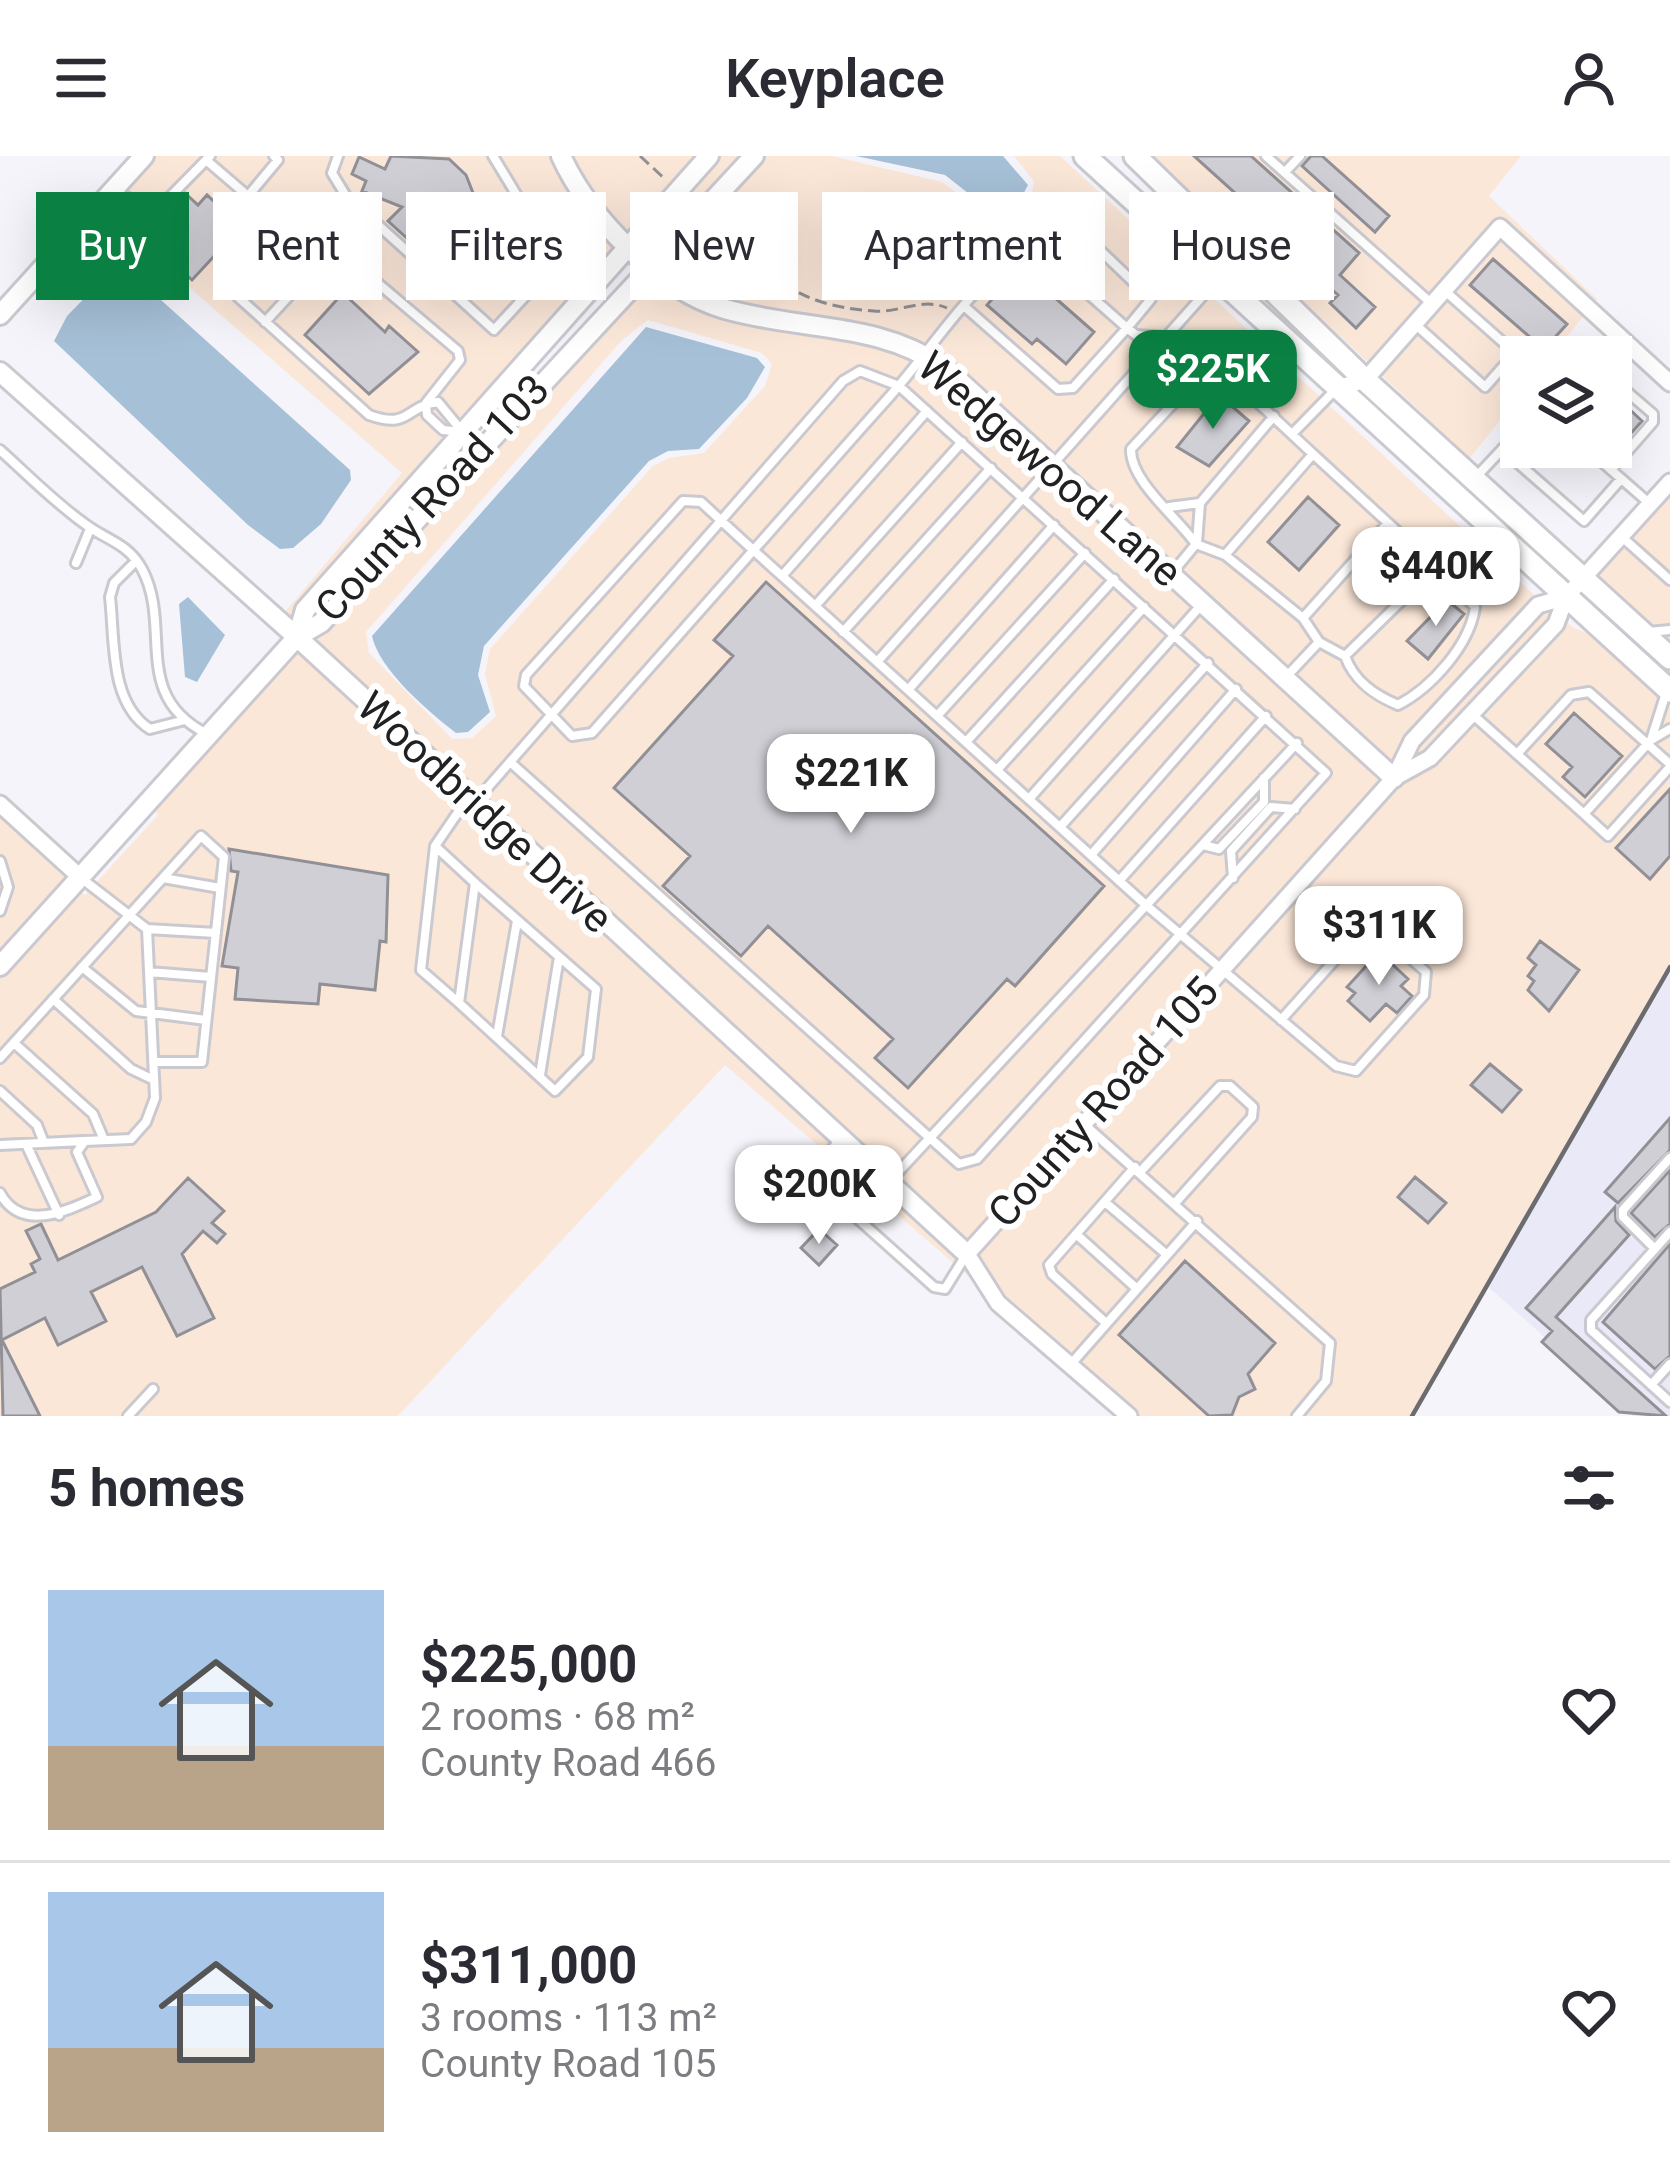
<!DOCTYPE html>
<meta charset="utf-8">
<style>
:root{--surface:#fff;--page:#f2f2f3;--text:#2b2b33;--muted:#7c7c81;--line:#e1e1e2;--accent:#0b8043}
body{margin:0;font-family:Roboto,sans-serif;background:var(--page);color:var(--text);height:100vh;display:flex;flex-direction:column;font-size:45px;white-space:nowrap}
*{box-sizing:border-box;margin:0}
p{font-size:39px;color:var(--muted)}
.icon{flex:none;width:66px;height:66px;fill:none;stroke:currentColor;stroke-width:2;stroke-linecap:round;stroke-linejoin:round}
.map{position:relative;height:1260px;overflow:hidden}
.panel{display:flex;flex-direction:column;background:var(--surface);flex:1}
.panel>*{flex:none}
.hud{position:absolute;left:36px;top:36px;width:1599px;height:108px;display:flex;gap:24px}
.fabs{position:absolute;left:1500px;top:180px;display:grid;gap:24px}
.fabs a{display:grid;place-items:center;width:132px;height:132px;border-radius:0px;background:var(--surface);box-shadow:0 12px 48px #0002;font-size:60px}
.price{position:absolute;translate:-50% -102px;padding:0 27px;border-radius:24px;background:#fff;color:#222;font-size:39px;line-height:78px;filter:drop-shadow(0 3px 6px #0008)}
.price::after{content:'';position:absolute;left:50%;top:72px;width:36px;height:27px;margin-left:-18px;background:inherit;clip-path:polygon(0 0,100% 0,50% 100%)}
.price.selected{background:var(--accent);color:#fff}
ul{padding:0;list-style:none}
li{display:flex;align-items:center;gap:36px;height:300px;padding:0 48px}
li+li{border-top:3px solid var(--line)}
li span{display:grid;place-items:center;flex:none;width:336px;height:240px;border-radius:0px;color:#555}
li>.icon{margin-inline-start:auto}
span .icon{width:144px;height:144px;fill:#fffc;stroke-width:1}
li b{font-size:51px}
h2{display:flex;justify-content:space-between;align-items:center;height:144px;padding:0 48px;font-size:51px}
.pill{padding:0 42px;border-radius:0px;background:var(--surface);box-shadow:0 12px 48px #0002;font-size:42px;line-height:108px}
.pill.selected{background:var(--accent);color:#fff}
header{display:flex;justify-content:space-between;align-items:center;height:156px;padding:0 48px;background:var(--surface);font-size:54px;font-weight:600}
.map>svg:first-child{display:block}
.commercial{fill:#fbe7d8;fill-rule:evenodd}
.built{fill:#eae9f7}
.water{fill:#a6c0d7}
.building{fill:#d0cfd5;stroke:#919096;stroke-width:3}
.lines{fill:none;stroke-linecap:round;stroke-linejoin:round}
.service-casing{stroke:#cac9cf;stroke-width:14}
.minor-casing{stroke:#cac9cf;stroke-width:21}
.tertiary-casing{stroke:#cac9cf;stroke-width:24}
.secondary-casing{stroke:#cac9cf;stroke-width:27}
.path{stroke:#929296;stroke-width:3;stroke-dasharray:12 6;stroke-linecap:butt}
.service{stroke:#fff;stroke-width:8}
.minor{stroke:#fff;stroke-width:15}
.tertiary{stroke:#fff;stroke-width:18}
.secondary{stroke:#fff;stroke-width:21}
.rail{stroke:#6c6c6f;stroke-width:4.5}
.labels{text-anchor:middle;dominant-baseline:central;stroke-width:12;stroke-linejoin:round;paint-order:stroke}
.street-label{font-size:42px;fill:#212123;stroke:#fff}
</style>
<header><svg class="icon" aria-label="menu" viewBox="0 0 24 24"><path d="M4 6h16M4 12h16M4 18h16"/></svg>Keyplace<svg class="icon" aria-label="person" viewBox="0 0 24 24"><circle cx="12" cy="8" r="4"/><path d="M4 21q1-7 8-7t8 7"/></svg></header>
<div class="map">
<svg width="1670" height="1260" viewBox="0 0 1670 1260">
<rect width="100%" height="100%" fill="#f5f4fa"/>
<path class="commercial" d="M 154,0 L 552,0 L 581,52 L 618,90 L 374,363 L 300,449 L 293,466 L 284,457 L 402,317 L 103,56 Z
M 569,0 L 698,0 L 629,77 L 594,40 Z
M 719,0 L 743,0 L 652,97 L 641,87 Z
M 764,0 L 832,0 L 942,26 L 993,65 L 1017,61 L 1031,43 L 1034,25 L 1014,0 L 1060,0 L 1545,449 L 1574,472 L 1597,481 L 1670,547 L 1670,807 L 1416,1250 L 1409,1260 L 1130,1260 L 725,909 L 398,1260 L 0,1260 L 0,821 L 78,734 L 85,739 L 158,659 L 152,652 L 297,492 L 966,1109 L 978,1097 L 311,482 L 652,120 L 688,147 L 723,161 L 867,185 L 900,195 L 940,218 L 1393,634 L 1405,622 L 937,194 L 873,169 L 730,145 L 698,133 L 664,107 ZM 648,164 L 762,197 L 772,208 L 765,230 L 704,297 L 669,302 L 653,310 L 490,493 L 485,518 L 496,560 L 472,582 L 452,583 L 369,497 L 366,476 L 623,183 Z
M 1148,0 L 1521,0 L 1489,40 L 1597,143 L 1551,201 L 1521,201 L 1521,238 L 1470,302 Z
M 1670,341 L 1670,488 L 1597,421 Z
M 0,660 L 67,724 L 0,798 Z"/>
<path class="built" d="M 1670,807 L 1670,1260 L 1633,1260 L 1485,1128 Z"/>
<path class="water" d="M 856,0 L 1003,0 L 1028,29 L 1015,54 L 996,59 L 945,19 Z
M 112,114 L 126,114 L 151,135 L 350,314 L 351,324 L 321,368 L 293,392 L 280,393 L 248,369 L 54,185 L 67,160 Z
M 646,171 L 757,202 L 765,211 L 747,242 L 699,293 L 668,295 L 649,305 L 484,490 L 478,519 L 490,556 L 468,576 L 456,577 C 429,556 379,514 372,480 Z
M 188,441 L 225,479 L 197,526 L 185,521 L 179,448 Z"/>
<path class="building" d="M 391,0 L 449,3 L 466,19 L 486,70 L 448,90 L 437,71 L 428,77 L 422,73 L 410,85 L 388,65 L 402,51 L 362,35 L 366,25 L 352,18 L 359,1 L 385,13 Z
M 1194,0 L 1251,0 L 1359,97 L 1340,119 L 1375,151 L 1356,172 L 1330,147 L 1338,139 L 1282,88 L 1286,83 Z
M 1311,0 L 1322,0 L 1389,60 L 1375,76 L 1302,10 Z
M 185,37 L 198,49 L 207,39 L 241,71 L 192,124 L 158,93 L 182,67 L 168,55 Z
M 1493,103 L 1567,168 L 1537,201 L 1522,192 L 1531,182 L 1470,129 Z
M 1020,111 L 1094,176 L 1066,208 L 1037,183 L 1032,188 L 987,149 Z
M 343,137 L 385,176 L 389,170 L 418,196 L 369,238 L 305,179 Z
M 1611,236 L 1642,265 L 1623,286 L 1611,275 Z
M 1219,239 L 1249,265 L 1209,310 L 1177,291 Z
M 1308,341 L 1339,369 L 1299,414 L 1268,386 Z
M 766,426 L 1104,730 L 1015,830 L 1007,823 L 908,932 L 875,902 L 893,883 L 768,770 L 741,800 L 663,730 L 690,700 L 614,632 L 733,500 L 714,484 Z
M 1447,444 L 1464,458 L 1428,503 L 1407,485 Z
M 1574,557 L 1622,600 L 1585,641 L 1563,621 L 1572,611 L 1546,588 Z
M 1670,633 L 1670,700 L 1650,723 L 1616,692 Z
M 229,693 L 388,719 L 386,786 L 380,785 L 375,834 L 320,828 L 318,848 L 235,843 L 238,812 L 222,810 L 238,716 L 231,715 Z
M 1540,785 L 1579,814 L 1549,855 L 1528,834 L 1534,825 L 1528,820 L 1536,809 L 1528,802 Z
M 1379,796 L 1408,823 L 1401,830 L 1412,840 L 1397,857 L 1386,848 L 1370,865 L 1348,845 L 1355,837 L 1347,831 Z
M 1490,908 L 1521,934 L 1502,956 L 1471,929 Z
M 1670,962 L 1670,994 L 1618,1047 L 1605,1036 Z
M 1670,1014 L 1670,1068 L 1655,1081 L 1631,1057 Z
M 1415,1021 L 1446,1047 L 1428,1067 L 1398,1041 Z
M 188,1022 L 224,1055 L 212,1067 L 225,1078 L 217,1087 L 203,1075 L 182,1098 L 214,1162 L 177,1180 L 142,1111 L 91,1136 L 106,1165 L 58,1189 L 45,1162 L 2,1184 L 40,1260 L 3,1260 L 0,1133 L 35,1116 L 31,1108 L 40,1103 L 26,1075 L 41,1068 L 58,1104 L 156,1056 Z
M 1615,1051 L 1616,1065 L 1629,1079 L 1556,1161 L 1666,1260 L 1619,1256 L 1542,1186 L 1552,1175 L 1526,1152 Z
M 819,1073 L 837,1089 L 819,1109 L 801,1092 Z
M 1670,1088 L 1670,1200 L 1655,1213 L 1603,1166 Z
M 1185,1105 L 1275,1187 L 1248,1218 L 1255,1233 L 1239,1241 L 1232,1259 L 1209,1260 L 1119,1179 Z"/>
<g class="lines">
<g class="service-casing">
<path id="service" d="M 338,0 L 332,17 L 346,40 L 461,144 L 536,71 L 493,0
M 1266,0 L 1431,147
M 206,4 L 248,40 L 278,4 L 274,0
M 1285,16 L 1300,0
M 115,35 L 155,56 L 210,0
M 1027,84 L 1127,172 L 1151,143 L 1080,75 L 1064,69 C 987,101 944,179 890,240 C 790,352 691,465 592,577 L 572,580 L 524,530 L 526,519 L 683,345 L 701,346 C 728,371 755,396 782,420 L 1147,750 L 1336,910 L 1356,915 L 1424,839 L 1426,816 L 1369,766 L 1281,864
M 461,144 L 494,174 L 552,111 L 548,87 L 536,71
M 965,151 L 1058,233 L 1073,232 L 1127,172 L 1136,179 L 1164,181
M 265,166 L 337,88
M 1416,169 L 1485,231 L 1515,197 L 1445,135
M 860,215 L 899,230 L 1326,617 L 977,1003 L 959,1008 L 510,606 L 843,225 Z
M 1611,222 L 1653,258 L 1653,266 L 1611,314
M 426,247 L 460,204 L 458,195 L 302,63 L 236,134 L 238,141 L 369,259 C 410,274 405,250 438,246 L 461,274
M 426,249 L 427,259 L 443,274 L 462,276
M 1292,278 L 1337,232
M 1585,291 L 1649,347
M 1502,293 L 1584,365 L 1621,323
M 0,294 C 28,319 54,346 85,368 C 106,384 128,387 142,413 C 173,471 130,539 207,578
M 1477,320 L 1521,273
M 1169,351 L 1200,347
M 1622,381 L 1670,424
M 1197,387 L 1200,347 L 1274,260
M 1225,399 L 1303,462 L 1319,486 L 1345,500 L 1436,411 L 1313,298
M 136,405 L 114,427 L 110,441 C 115,484 109,547 150,573 L 181,565
M 76,407 L 90,373
M 1172,417 L 1196,388 L 1225,399 L 1313,298 L 1222,213 L 1209,209 L 1131,293 C 1130,325 1177,361 1196,388
M 782,420 L 927,255
M 815,450 L 962,286
M 1303,462 L 1388,367
M 843,476 L 991,312
M 1648,476 L 1670,474
M 1345,500 C 1354,525 1374,539 1398,549 C 1431,532 1470,489 1475,451 L 1436,411
M 877,506 L 1215,126
M 1287,520 L 1319,486
M 908,534 L 1054,369
M 1667,534 L 1651,584 L 1670,573
M 1472,558 L 1584,658 L 1651,584
M 937,560 L 1085,397
M 966,586 L 1114,423
M 1517,598 L 1571,539 L 1589,536 L 1670,608
M 997,614 L 1144,451
M 1029,643 L 1203,447
M 475,646 L 510,606
M 1584,658 L 1608,680 L 1670,611
M 1060,671 L 1208,507
M 1203,689 L 1219,693 L 1264,646 L 1264,622
M 435,690 L 475,727 L 459,847 L 421,814 L 435,690 L 467,643
M 1091,699 L 1236,533
M 0,705 L 8,731 L 0,755
M 163,722 L 220,732
M 1233,722 L 1231,695 L 1271,651 L 1295,653
M 1119,725 L 1266,560
M 147,773 L 216,777
M 82,811 L 136,855 L 206,864
M 149,816 L 211,821
M 53,843 L 131,913 L 154,924
M 459,847 L 555,935 L 588,901 L 596,833 L 475,727
M 497,880 L 517,765
M 14,887 L 93,958 L 104,984
M 0,902 L 201,680 L 224,701 L 202,906 L 154,906
M 540,919 L 559,801
M 0,935 L 37,969 L 44,987
M 1085,969 L 1330,1187 L 1326,1225 L 1297,1260
M 840,984 L 816,1011 L 819,1028 L 934,1131 L 945,1133 L 966,1099
M 26,988 L 59,1059
M 0,989 L 83,985
M 1141,1015 L 1220,930 L 1230,930 L 1253,951 L 1252,961 L 1176,1046
M 889,1026 L 1297,587
M 0,1037 C 21,1076 65,1056 97,1041 L 77,996 L 85,985 L 131,983 L 146,966 L 155,942 L 147,773 L 81,722
M 1105,1046 L 1166,1098
M 1670,1076 L 1591,1164 L 1591,1174 L 1670,1246
M 1076,1078 L 1136,1132
M 1655,1093 L 1623,1061 L 1623,1054 L 1670,1002
M 1106,1167 L 1052,1118 L 1049,1109 L 1135,1011
M 1071,1208 L 1197,1065
M 1651,1229 L 1670,1208
M 128,1260 L 153,1233"/>
</g>
<g class="minor-casing">
<path id="minor" d="M 1338,232 L 1365,224 L 1500,71 L 1670,227
M 1394,622 L 1430,602 L 1556,468 L 1566,441 L 1670,326
M 0,648 L 80,721
M 1129,1260 L 998,1147 L 967,1098 L 1394,622 L 1412,585 L 1538,449 L 1566,441"/>
</g>
<g class="tertiary-casing">
<path id="tertiary" d="M 561,0 C 589,61 659,134 725,153 C 801,175 878,165 945,212 L 1394,622
M 0,159 L 144,0
M 0,216 L 297,481 L 967,1098
M 297,481 L 305,454 L 709,0
M 0,810 L 297,481 L 321,467 L 754,0"/>
</g>
<g class="secondary-casing">
<path id="secondary" d="M 1085,0 L 1670,535
M 1135,0 L 1365,224 L 1670,502"/>
</g>
<path class="path" d="M 640,0 L 665,23
M 715,69 C 771,119 794,150 874,155 C 900,157 922,141 947,152"/>
<use href="#service" class="service"/>
<use href="#minor" class="minor"/>
<use href="#tertiary" class="tertiary"/>
<use href="#secondary" class="secondary"/>
<path class="rail" d="M 1412,1260 L 1670,811"/>
</g>
<g class="labels">
<g class="street-label">
<text transform="translate(1050 313) rotate(41)">Wedgewood Lane</text>
<text transform="translate(432 342) rotate(-47)">County Road 103</text>
<text transform="translate(485 656) rotate(43)">Woodbridge Drive</text>
<text transform="translate(1103 946) rotate(-48)">County Road 105</text>
</g>
</g>
</svg>
<div class="fabs">
<a><svg class="icon" aria-label="layers" viewBox="0 0 24 24"><path d="M12 4l9 5-9 5-9-5zM3 14l9 5 9-5"/></svg></a>
</div>
<b class="price selected" style="left:1213px;top:276px">$225K</b>
<b class="price" style="left:1436px;top:473px">$440K</b>
<b class="price" style="left:851px;top:680px">$221K</b>
<b class="price" style="left:1379px;top:832px">$311K</b>
<b class="price" style="left:819px;top:1091px">$200K</b>
<div class="hud">
<a class="pill selected">Buy</a>
<a class="pill">Rent</a>
<a class="pill">Filters</a>
<a class="pill">New</a>
<a class="pill">Apartment</a>
<a class="pill">House</a>
</div>
</div>
<section class="panel">
<h2>5 homes<svg class="icon" aria-label="filters" viewBox="0 0 24 24"><path d="M4 7h16M4 17h16"/><circle cx="9" cy="7" r="2"/><circle cx="15" cy="17" r="2"/></svg></h2>
<ul>
<li><span style="background:linear-gradient(#a9c7e8 65%,#b9a48a 0)"><svg class="icon" aria-label="home" viewBox="0 0 24 24"><path d="M3 11l9-7 9 7M6 9v11h12V9"/></svg></span><div><b>$225,000</b><p>2 rooms · 68 m²</p><p>County Road 466</p></div><svg class="icon" aria-label="heart" viewBox="0 0 24 24"><path d="M12 20l-8-8c-3-5 5-10 8-4 3-6 11-1 8 4z"/></svg></li>
<li><span style="background:linear-gradient(#a9c7e8 65%,#b9a48a 0)"><svg class="icon" aria-label="home" viewBox="0 0 24 24"><path d="M3 11l9-7 9 7M6 9v11h12V9"/></svg></span><div><b>$311,000</b><p>3 rooms · 113 m²</p><p>County Road 105</p></div><svg class="icon" aria-label="heart" viewBox="0 0 24 24"><path d="M12 20l-8-8c-3-5 5-10 8-4 3-6 11-1 8 4z"/></svg></li>
</ul>
</section>
